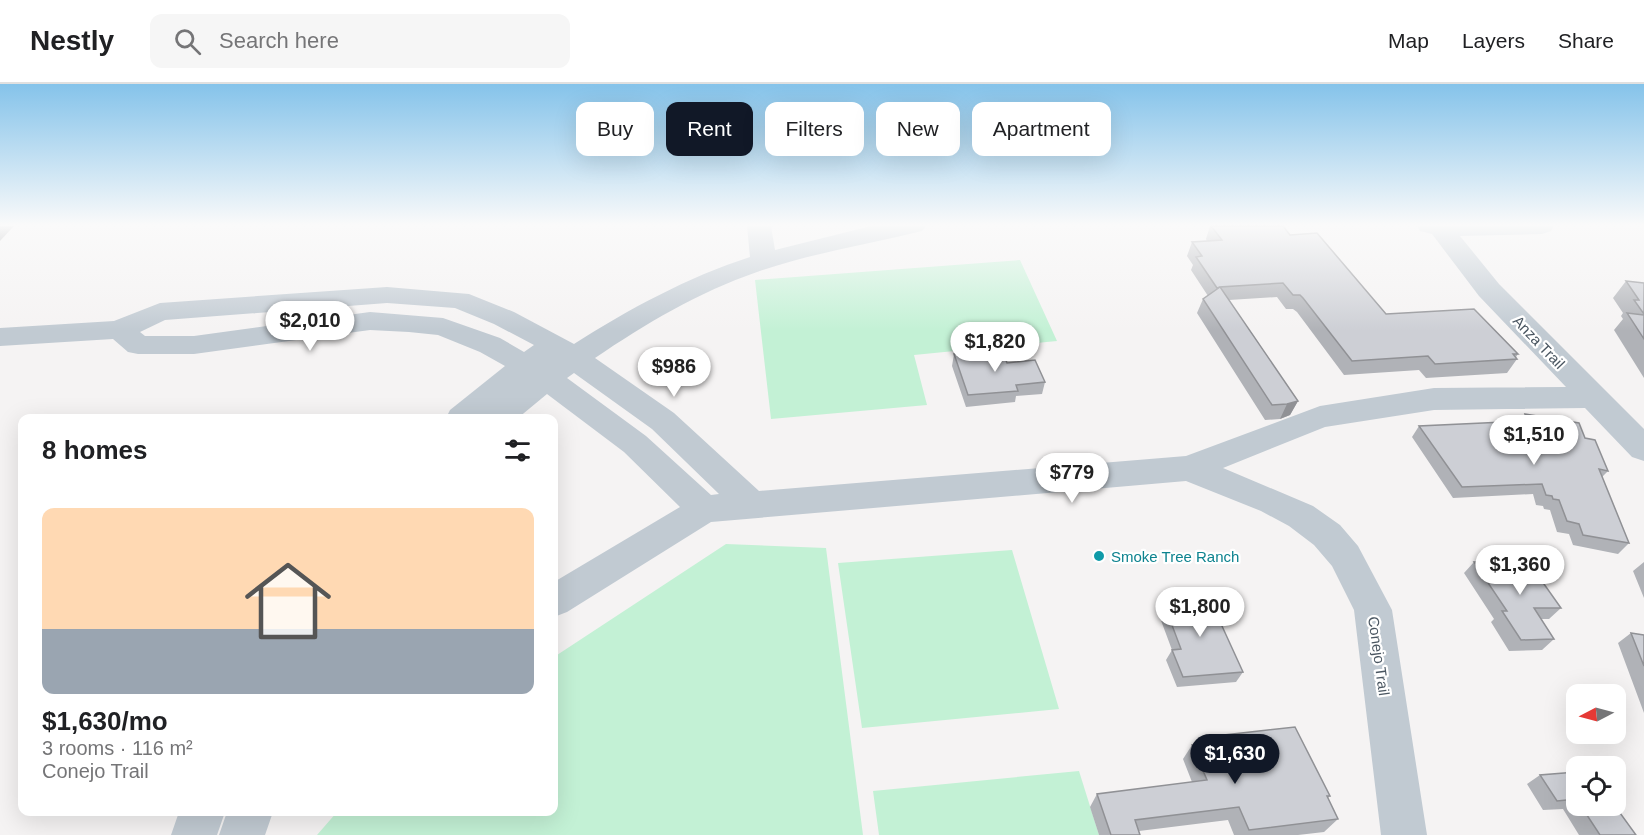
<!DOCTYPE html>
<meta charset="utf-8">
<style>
:root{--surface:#fff;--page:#f6f6f6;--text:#202124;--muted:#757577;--line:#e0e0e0;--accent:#111827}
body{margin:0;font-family:Helvetica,sans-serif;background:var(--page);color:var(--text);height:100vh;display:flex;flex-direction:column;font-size:22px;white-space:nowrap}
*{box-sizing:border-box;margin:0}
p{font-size:20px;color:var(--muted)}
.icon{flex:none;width:33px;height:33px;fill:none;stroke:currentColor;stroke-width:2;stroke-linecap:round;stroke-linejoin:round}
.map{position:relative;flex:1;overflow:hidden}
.side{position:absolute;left:18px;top:330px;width:540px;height:402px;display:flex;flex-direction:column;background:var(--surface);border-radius:12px;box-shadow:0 6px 24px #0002}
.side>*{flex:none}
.top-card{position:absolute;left:576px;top:18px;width:570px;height:54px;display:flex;gap:12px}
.needle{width:39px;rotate:264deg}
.tools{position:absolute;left:1566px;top:600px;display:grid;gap:12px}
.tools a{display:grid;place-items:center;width:60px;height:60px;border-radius:12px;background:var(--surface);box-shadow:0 6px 24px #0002;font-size:30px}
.price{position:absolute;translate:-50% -51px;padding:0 14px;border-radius:21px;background:#fff;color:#222;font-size:20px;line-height:39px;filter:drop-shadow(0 2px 3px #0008)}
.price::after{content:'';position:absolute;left:50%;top:36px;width:18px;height:14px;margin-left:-9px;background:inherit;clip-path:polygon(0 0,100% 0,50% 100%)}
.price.current{background:var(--accent);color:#fff}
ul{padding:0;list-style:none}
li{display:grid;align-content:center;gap:12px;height:318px;padding:0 24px}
li span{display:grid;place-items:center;height:186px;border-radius:12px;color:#555}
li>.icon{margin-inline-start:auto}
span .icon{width:108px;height:108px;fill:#fffc;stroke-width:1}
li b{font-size:26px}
h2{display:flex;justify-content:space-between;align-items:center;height:72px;padding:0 24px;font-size:26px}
.pill{padding:0 21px;border-radius:12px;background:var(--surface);box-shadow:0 6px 24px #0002;font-size:21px;line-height:54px}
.pill.current{background:var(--accent);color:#fff}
header{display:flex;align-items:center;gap:36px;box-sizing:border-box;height:84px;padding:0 30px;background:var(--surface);border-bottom:2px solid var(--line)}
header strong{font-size:28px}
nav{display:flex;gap:33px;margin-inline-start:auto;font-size:21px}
.search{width:420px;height:54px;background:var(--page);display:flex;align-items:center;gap:15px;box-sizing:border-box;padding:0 21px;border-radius:12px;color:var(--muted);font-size:22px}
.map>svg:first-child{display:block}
.green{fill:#c3f1d5}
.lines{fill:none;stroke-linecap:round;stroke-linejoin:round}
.minor{fill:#c1cad2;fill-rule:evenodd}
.wall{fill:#b0b2b7}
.shaded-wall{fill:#909195}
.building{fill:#cdcfd5;stroke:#909195;stroke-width:1.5}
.culture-dot{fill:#0f9aa8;stroke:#fff;stroke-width:2}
.labels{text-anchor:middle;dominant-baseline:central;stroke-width:4.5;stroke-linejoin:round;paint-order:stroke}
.street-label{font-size:15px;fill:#4a5661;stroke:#fff}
.culture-label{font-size:15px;fill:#0d838f;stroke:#fff;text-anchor:start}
</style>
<header>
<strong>Nestly</strong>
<div class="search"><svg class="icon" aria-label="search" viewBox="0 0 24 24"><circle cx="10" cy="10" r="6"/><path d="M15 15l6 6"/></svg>Search here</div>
<nav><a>Map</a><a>Layers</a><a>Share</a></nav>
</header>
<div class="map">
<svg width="1644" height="751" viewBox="0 0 1644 751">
<rect width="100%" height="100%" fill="#f5f3f3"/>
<path class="green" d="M 1020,176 L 1057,257 L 914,271 L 927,321 L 771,335 L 755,196 Z
M 726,460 L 826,464 L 863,751 L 317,751 L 337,728 L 554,728 L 554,573 Z
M 1012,466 L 1059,625 L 862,644 L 838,479 Z
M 1079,687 L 1099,751 L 879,751 L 873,707 Z"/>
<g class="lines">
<path class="minor" d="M 747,142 L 771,142 L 775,166 L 871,142 L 926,142 L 922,147 C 867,161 811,169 757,188 C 699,208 645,240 595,274 L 674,329 L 759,407 L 1186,372 L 1320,322 L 1434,304 L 1566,303 L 1479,212 L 1432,150 L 1420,147 L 1417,142 L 1554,142 L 1551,147 L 1542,150 L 1460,152 L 1499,200 L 1644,345 L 1644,377 L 1632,373 L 1585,324 L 1434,326 L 1325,343 L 1223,384 L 1313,422 L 1340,441 L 1358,462 L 1392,526 L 1427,751 L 1381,751 L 1354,526 L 1332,482 L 1314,461 L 1289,442 L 1261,427 L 1186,397 L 711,438 L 567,528 L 554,533 L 554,498 L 680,423 L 624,368 L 547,310 L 518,334 L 446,334 L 450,326 L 505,282 L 480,268 L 438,251 L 409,248 L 370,246 L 194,270 L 138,270 L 128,268 L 113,255 L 0,262 L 0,244 L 114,237 L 160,219 L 387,203 L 469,210 L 514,228 L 574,260 C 629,225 688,193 750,173 ZM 387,219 L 455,224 L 494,240 L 534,261 L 524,268 L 500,254 L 443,234 L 370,228 L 194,252 L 145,252 L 140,248 L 165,236 ZM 574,289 L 652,345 L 719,410 L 711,411 L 646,352 L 567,294 Z
M 179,728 L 225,728 L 217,751 L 171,751 Z
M 227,728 L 273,728 L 265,751 L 219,751 Z"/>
</g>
<path class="wall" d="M 1210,142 L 1283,142 L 1290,151 L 1386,230 L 1518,270 L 1516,273 L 1517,275 L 1507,289 L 1426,294 L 1419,286 L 1344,291 L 1297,228 L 1293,225 L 1286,225 L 1277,213 L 1229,216 L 1298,317 L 1290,331 L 1280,335 L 1265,336 L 1197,229 L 1203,215 L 1208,212 L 1191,186 L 1193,181 L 1187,172 L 1192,158 L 1207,157 L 1206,155 Z
M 1626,197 L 1644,199 L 1644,294 L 1614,246 L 1623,235 L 1621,232 L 1623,229 L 1613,214 Z
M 954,270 L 1007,279 L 1045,298 L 1042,310 L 1016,312 L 1015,318 L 966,323 L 952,282 Z
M 1525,330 L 1585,354 L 1608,387 L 1602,393 L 1629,459 L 1618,470 L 1573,461 L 1569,450 L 1557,448 L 1550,426 L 1544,425 L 1543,422 L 1536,421 L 1533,410 L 1453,414 L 1412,353 L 1419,342 L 1519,338 Z
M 1474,478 L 1561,524 L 1549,535 L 1541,535 L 1554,555 L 1542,566 L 1509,567 L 1491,538 L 1494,535 L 1464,489 Z
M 1644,478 L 1644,514 L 1633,487 Z
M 1161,512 L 1198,519 L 1243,588 L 1236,598 L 1177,603 L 1166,576 L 1172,566 L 1156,523 Z
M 1631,549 L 1644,551 L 1644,629 L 1618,559 Z
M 1207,653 L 1330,712 L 1328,714 L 1338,735 L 1324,748 L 1298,751 L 1234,751 L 1228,736 L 1139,747 L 1140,751 L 1099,751 L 1090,723 L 1097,710 L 1192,698 L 1183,675 L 1192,661 L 1202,660 Z
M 1576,688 L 1576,722 L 1615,722 L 1636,751 L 1579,751 L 1563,725 L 1543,726 L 1527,700 L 1540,691 Z"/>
<path class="shaded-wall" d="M 0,142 L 14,142 L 0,157 Z
M 1298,317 L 1290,331 L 1280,335 L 1287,320 Z"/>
<path class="building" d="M 1211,142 L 1283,142 L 1290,151 L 1317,149 L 1386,230 L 1474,225 L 1518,270 L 1513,270 L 1517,275 L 1435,280 L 1428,272 L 1352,277 L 1303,214 L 1300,211 L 1293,211 L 1283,199 L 1220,203 L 1298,317 L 1287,320 L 1272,321 L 1203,215 L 1220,203 L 1217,204 L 1196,173 L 1202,172 L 1192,158 L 1222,156 Z
M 1626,197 L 1644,199 L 1644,230 L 1634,216 L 1639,216 Z
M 1627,229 L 1644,231 L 1644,255 Z
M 1002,266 L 1007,279 L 1035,276 L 1045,298 L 1016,301 L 1018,307 L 968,311 L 954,270 Z
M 1525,330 L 1579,339 L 1585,354 L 1595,356 L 1608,387 L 1599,385 L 1629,459 L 1583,451 L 1579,440 L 1567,437 L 1559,416 L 1553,415 L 1552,412 L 1546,411 L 1542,400 L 1462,403 L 1419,342 L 1528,337 Z
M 1527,476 L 1561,524 L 1534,524 L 1554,555 L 1521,556 L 1502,527 L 1507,527 L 1474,478 Z
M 1195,510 L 1198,519 L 1211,518 L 1243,588 L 1183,593 L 1172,566 L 1181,565 L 1161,512 Z
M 1631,549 L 1644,551 L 1644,582 Z
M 1295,643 L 1330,712 L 1327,712 L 1338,735 L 1249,746 L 1239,723 L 1135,736 L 1140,751 L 1111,751 L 1097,710 L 1207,696 L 1192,661 L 1209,660 L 1207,653 Z
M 1576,688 L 1576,715 L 1557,717 L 1540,691 Z
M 1581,722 L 1615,722 L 1636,751 L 1600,751 Z"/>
<linearGradient id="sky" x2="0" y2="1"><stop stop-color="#85c3ea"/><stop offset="0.57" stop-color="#fafafa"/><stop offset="1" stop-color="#fafafa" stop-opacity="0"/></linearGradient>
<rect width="1644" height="247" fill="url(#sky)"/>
<circle class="culture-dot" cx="1099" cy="472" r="6"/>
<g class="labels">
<g class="street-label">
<text transform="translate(1539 258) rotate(46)">Anza Trail</text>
<text transform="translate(1379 572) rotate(82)">Conejo Trail</text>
</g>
<g class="culture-label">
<text x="1111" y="472">Smoke Tree Ranch</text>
</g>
</g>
</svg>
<div class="tools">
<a><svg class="needle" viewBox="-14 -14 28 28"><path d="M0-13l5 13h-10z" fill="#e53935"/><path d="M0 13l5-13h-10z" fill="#757577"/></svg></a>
<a><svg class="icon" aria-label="locate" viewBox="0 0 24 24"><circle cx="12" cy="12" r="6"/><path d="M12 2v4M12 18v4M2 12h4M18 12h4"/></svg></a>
</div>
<b class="price" style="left:310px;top:268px">$2,010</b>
<b class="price" style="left:995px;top:289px">$1,820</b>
<b class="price" style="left:674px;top:314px">$986</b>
<b class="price" style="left:1534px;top:382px">$1,510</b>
<b class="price" style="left:1072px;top:420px">$779</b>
<b class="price" style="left:1520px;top:512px">$1,360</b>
<b class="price" style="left:1200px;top:554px">$1,800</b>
<b class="price current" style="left:1235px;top:701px">$1,630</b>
<div class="top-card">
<a class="pill">Buy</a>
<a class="pill current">Rent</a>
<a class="pill">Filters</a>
<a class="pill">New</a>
<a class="pill">Apartment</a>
</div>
<section class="side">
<h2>8 homes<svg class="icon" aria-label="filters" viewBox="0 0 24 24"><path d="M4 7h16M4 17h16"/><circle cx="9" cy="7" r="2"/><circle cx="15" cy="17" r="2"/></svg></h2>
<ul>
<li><span style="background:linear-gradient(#ffd9b3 65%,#9aa5b1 0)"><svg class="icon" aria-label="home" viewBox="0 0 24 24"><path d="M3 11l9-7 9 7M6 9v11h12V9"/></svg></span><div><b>$1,630/mo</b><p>3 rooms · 116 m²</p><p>Conejo Trail</p></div></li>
</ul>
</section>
</div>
